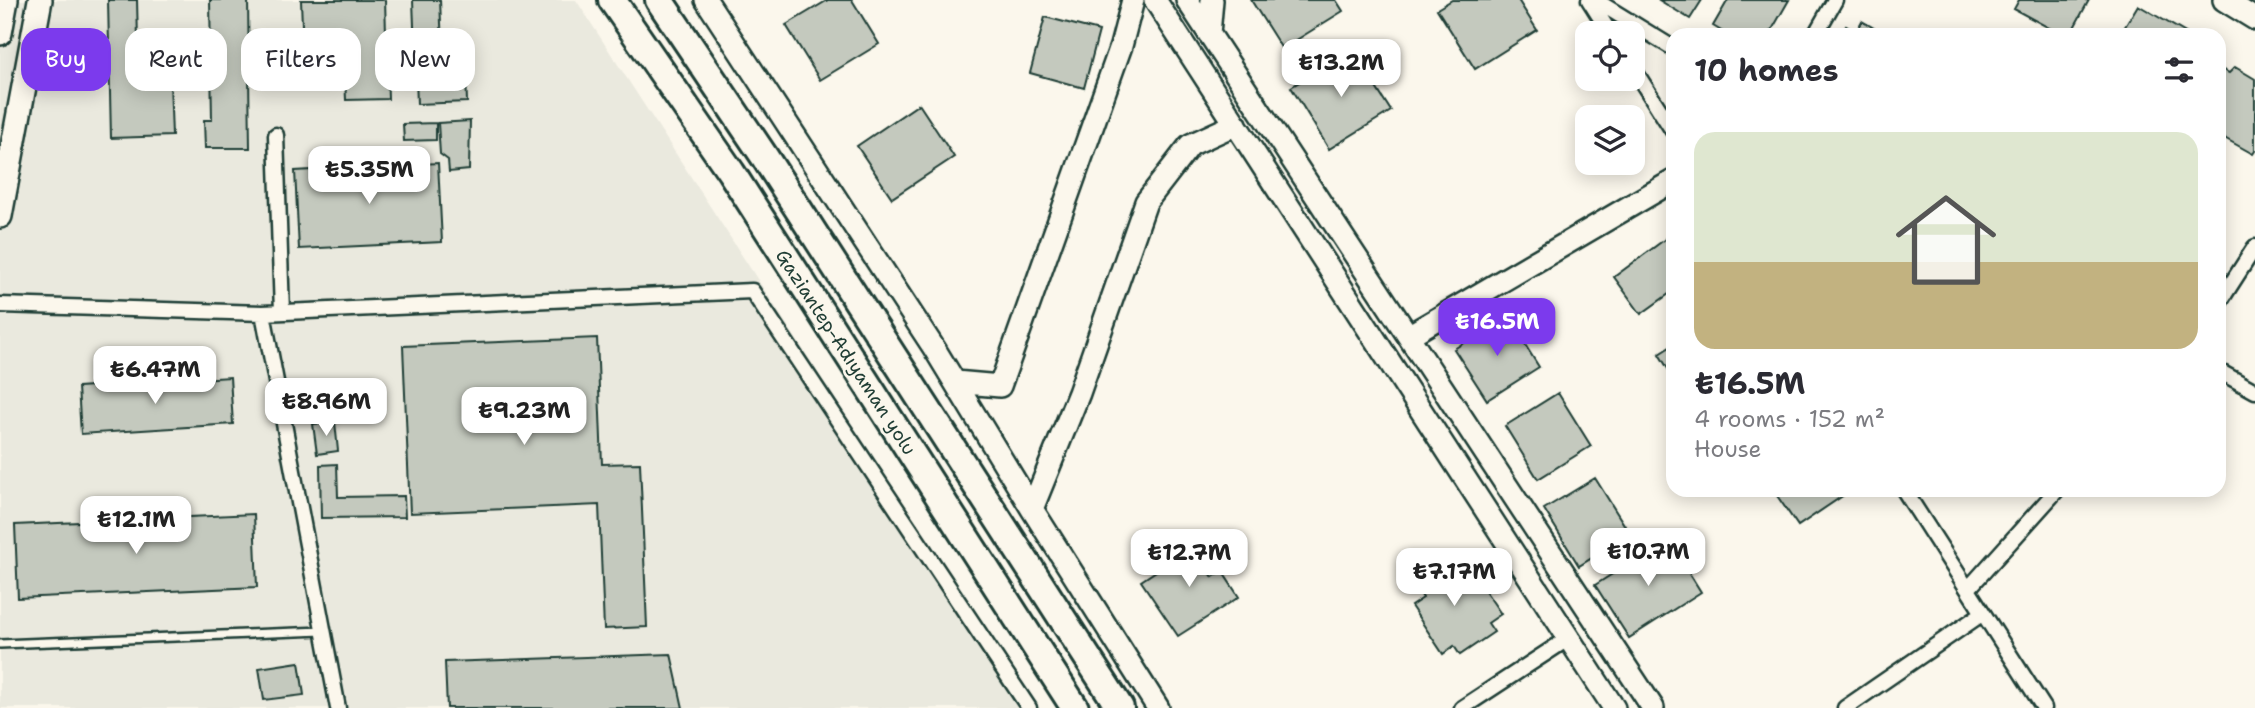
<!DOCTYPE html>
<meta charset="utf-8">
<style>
:root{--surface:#fff;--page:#f7f7f7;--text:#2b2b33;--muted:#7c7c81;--accent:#7c3aed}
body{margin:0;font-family:"Shantell Sans",sans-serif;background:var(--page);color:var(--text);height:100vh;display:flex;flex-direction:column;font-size:26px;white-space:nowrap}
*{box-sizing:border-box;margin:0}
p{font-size:23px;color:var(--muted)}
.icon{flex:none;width:38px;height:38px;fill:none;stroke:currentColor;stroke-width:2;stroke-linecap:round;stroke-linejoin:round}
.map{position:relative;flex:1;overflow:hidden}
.sheet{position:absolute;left:1666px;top:28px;width:560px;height:469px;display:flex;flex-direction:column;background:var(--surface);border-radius:21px;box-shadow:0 4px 18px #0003}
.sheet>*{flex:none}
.top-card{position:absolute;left:21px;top:28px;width:665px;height:63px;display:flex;gap:14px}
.controls{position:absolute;left:1575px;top:21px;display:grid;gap:14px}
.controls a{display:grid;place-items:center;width:70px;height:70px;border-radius:14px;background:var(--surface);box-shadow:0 4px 18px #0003;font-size:35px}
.price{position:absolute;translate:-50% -60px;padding:0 16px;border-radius:14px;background:#fff;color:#222;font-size:23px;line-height:46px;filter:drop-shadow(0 2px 4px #0008)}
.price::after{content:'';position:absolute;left:50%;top:42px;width:21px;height:16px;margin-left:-10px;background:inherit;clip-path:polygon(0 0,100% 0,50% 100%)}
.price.selected{background:var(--accent);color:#fff}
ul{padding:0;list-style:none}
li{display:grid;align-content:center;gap:14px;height:371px;padding:0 28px}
li span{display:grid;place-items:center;height:217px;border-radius:21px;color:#555}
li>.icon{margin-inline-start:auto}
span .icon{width:126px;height:126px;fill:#fffc;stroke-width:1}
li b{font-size:30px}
h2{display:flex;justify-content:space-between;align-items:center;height:84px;padding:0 28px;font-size:30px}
.chip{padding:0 24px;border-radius:21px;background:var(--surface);box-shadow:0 4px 18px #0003;font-size:24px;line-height:63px}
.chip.selected{background:var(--accent);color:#fff}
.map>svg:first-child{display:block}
.built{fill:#eae9de}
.building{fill:#c4c9be;stroke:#1f3d34;stroke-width:2}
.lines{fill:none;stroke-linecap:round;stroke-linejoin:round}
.lane-casing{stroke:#1f3d34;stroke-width:12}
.street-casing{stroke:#1f3d34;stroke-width:19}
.secondary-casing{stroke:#1f3d34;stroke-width:26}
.primary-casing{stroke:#1f3d34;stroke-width:28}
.highway-casing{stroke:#1f3d34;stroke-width:32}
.lane{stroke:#fbf7ec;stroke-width:7}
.street{stroke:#fbf7ec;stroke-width:14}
.secondary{stroke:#fbf7ec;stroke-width:21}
.primary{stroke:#fbf7ec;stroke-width:23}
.highway{stroke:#fbf7ec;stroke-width:26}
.labels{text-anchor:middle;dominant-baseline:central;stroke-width:5;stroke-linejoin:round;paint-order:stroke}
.street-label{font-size:19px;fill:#1f3d34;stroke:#fbf7ec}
</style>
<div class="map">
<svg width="2255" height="708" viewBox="0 0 2255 708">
<rect width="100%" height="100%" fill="#fbf7ec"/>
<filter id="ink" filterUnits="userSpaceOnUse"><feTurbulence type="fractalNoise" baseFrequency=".0143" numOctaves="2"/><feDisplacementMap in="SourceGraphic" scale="14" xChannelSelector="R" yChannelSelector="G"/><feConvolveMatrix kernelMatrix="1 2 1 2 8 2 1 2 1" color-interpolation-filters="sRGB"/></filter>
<g filter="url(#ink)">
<path class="built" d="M 0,0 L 576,0 L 1036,708 L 0,708 Z"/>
<path class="building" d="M 108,0 L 137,0 L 139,81 L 170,81 L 172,136 L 111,138 Z
M 210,0 L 248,0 L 250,148 L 205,148 L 204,120 L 212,120 Z
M 301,0 L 385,0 L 388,99 L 346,100 L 345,77 L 304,78 Z
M 413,0 L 440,0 L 442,46 L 465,45 L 467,102 L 417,104 Z
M 828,0 L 852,0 L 879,44 L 820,80 L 786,25 Z
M 1251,0 L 1336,0 L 1343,11 L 1282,49 Z
M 1452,0 L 1518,0 L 1537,30 L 1475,69 L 1437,9 Z
M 1659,0 L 1702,0 L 1690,19 Z
M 1728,0 L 1789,0 L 1769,35 L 1728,35 L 1713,26 Z
M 2019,0 L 2089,0 L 2070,35 L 2062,35 L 2014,9 Z
M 2138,5 L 2189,35 L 2120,35 Z
M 1045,17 L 1099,31 L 1084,88 L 1030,73 Z
M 1862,21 L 1886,35 L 1841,35 L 1846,26 L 1856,32 Z
M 1352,50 L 1391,111 L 1329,149 L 1291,87 Z
M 2235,67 L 2255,79 L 2255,151 L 2253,154 L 2219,135 L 2219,72 L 2221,69 L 2229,73 Z
M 919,104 L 954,157 L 892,198 L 857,146 Z
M 470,121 L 469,170 L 449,172 L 448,160 L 440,154 L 438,123 Z
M 436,123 L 436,140 L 404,141 L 403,124 Z
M 438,163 L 442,242 L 299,249 L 295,171 Z
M 1672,234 L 1673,291 L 1641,314 L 1614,277 Z
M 1507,316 L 1539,367 L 1487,400 L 1454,349 Z
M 597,338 L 602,464 L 640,463 L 647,627 L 604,629 L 599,505 L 410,513 L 403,346 Z
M 1673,345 L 1673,377 L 1659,354 Z
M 230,377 L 233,424 L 81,434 L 78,387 Z
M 1558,393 L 1591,446 L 1538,479 L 1505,426 Z
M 335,422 L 338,451 L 317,454 L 313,424 Z
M 337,464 L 338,497 L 404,496 L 405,517 L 321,518 L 320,465 Z
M 1595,478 L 1630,534 L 1579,566 L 1544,509 Z
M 1773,490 L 1845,490 L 1847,493 L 1798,526 Z
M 254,514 L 257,587 L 18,598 L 15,525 Z
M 1668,539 L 1701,592 L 1629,638 L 1595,585 Z
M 1200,542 L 1216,567 L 1209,571 L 1213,577 L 1222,571 L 1239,597 L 1178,636 L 1141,581 Z
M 1445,560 L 1454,573 L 1467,564 L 1501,614 L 1488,623 L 1494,632 L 1460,655 L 1454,646 L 1443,654 L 1411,606 L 1423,598 L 1413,582 Z
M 671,654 L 683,708 L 447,708 L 445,662 Z
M 299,662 L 304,695 L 264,700 L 259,668 Z"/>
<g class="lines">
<g class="lane-casing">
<path id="lane" d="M 0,644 L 323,631"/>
</g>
<g class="street-casing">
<path id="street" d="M 1589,0 L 1610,33
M 1595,0 L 1673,48
M 1815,35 L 1835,0
M 1633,68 L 1673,131
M 276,135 L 282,312
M 2219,303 L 2255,247
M 0,305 L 263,313 L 338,708
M 263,313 L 752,291 L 1029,708
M 2219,371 L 2255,391
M 1904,490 L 2044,708
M 1968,589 L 2057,490
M 1462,708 L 1569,638
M 1845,708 L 1983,613"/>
</g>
<g class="secondary-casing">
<path id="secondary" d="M 706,0 L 934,348 L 1032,509 L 1158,708
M 1155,0 L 1614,708
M 1187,0 L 1653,708
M 2224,0 L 2255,19
M 1209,34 L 1212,0
M 1408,336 L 1673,181
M 955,382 L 1000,386 L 1121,46 L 1133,0
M 1032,509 L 1079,393 L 1146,202 L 1190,145 L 1236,124"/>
</g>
<g class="primary-casing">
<path id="primary" d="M 0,33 L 6,0
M 0,216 L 40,0"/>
</g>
<g class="highway-casing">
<path id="highway" d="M 612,0 L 731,172 L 1075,708
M 659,0 L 764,156 L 1120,708"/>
</g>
<use href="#lane" class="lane"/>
<use href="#street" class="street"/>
<use href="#secondary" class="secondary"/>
<use href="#primary" class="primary"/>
<use href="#highway" class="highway"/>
</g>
</g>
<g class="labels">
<g class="street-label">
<text transform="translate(846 352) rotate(57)">Gaziantep-Adıyaman yolu</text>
</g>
</g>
</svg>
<div class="controls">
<a><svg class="icon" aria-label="locate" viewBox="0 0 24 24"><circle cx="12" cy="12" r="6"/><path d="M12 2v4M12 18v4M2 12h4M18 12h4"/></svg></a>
<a><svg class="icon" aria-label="layers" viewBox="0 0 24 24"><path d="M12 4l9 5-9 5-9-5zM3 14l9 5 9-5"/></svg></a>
</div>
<b class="price" style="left:1341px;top:99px">₺13.2M</b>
<b class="price" style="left:369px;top:206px">₺5.35M</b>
<b class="price selected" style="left:1497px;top:358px">₺16.5M</b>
<b class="price" style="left:155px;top:406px">₺6.47M</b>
<b class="price" style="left:326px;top:438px">₺8.96M</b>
<b class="price" style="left:524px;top:447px">₺9.23M</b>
<b class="price" style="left:136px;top:556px">₺12.1M</b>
<b class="price" style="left:1648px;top:588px">₺10.7M</b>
<b class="price" style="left:1189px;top:589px">₺12.7M</b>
<b class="price" style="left:1454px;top:608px">₺7.17M</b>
<div class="top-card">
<a class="chip selected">Buy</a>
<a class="chip">Rent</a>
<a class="chip">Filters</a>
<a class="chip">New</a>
</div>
<section class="sheet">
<h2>10 homes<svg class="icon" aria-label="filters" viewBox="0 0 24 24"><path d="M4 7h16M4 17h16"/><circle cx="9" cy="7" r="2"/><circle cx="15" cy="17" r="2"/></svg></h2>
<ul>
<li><span style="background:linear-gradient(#dfe7d0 60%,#c2b280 0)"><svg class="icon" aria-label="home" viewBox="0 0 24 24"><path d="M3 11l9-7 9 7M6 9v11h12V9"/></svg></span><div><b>₺16.5M</b><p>4 rooms · 152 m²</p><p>House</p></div></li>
</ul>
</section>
</div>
